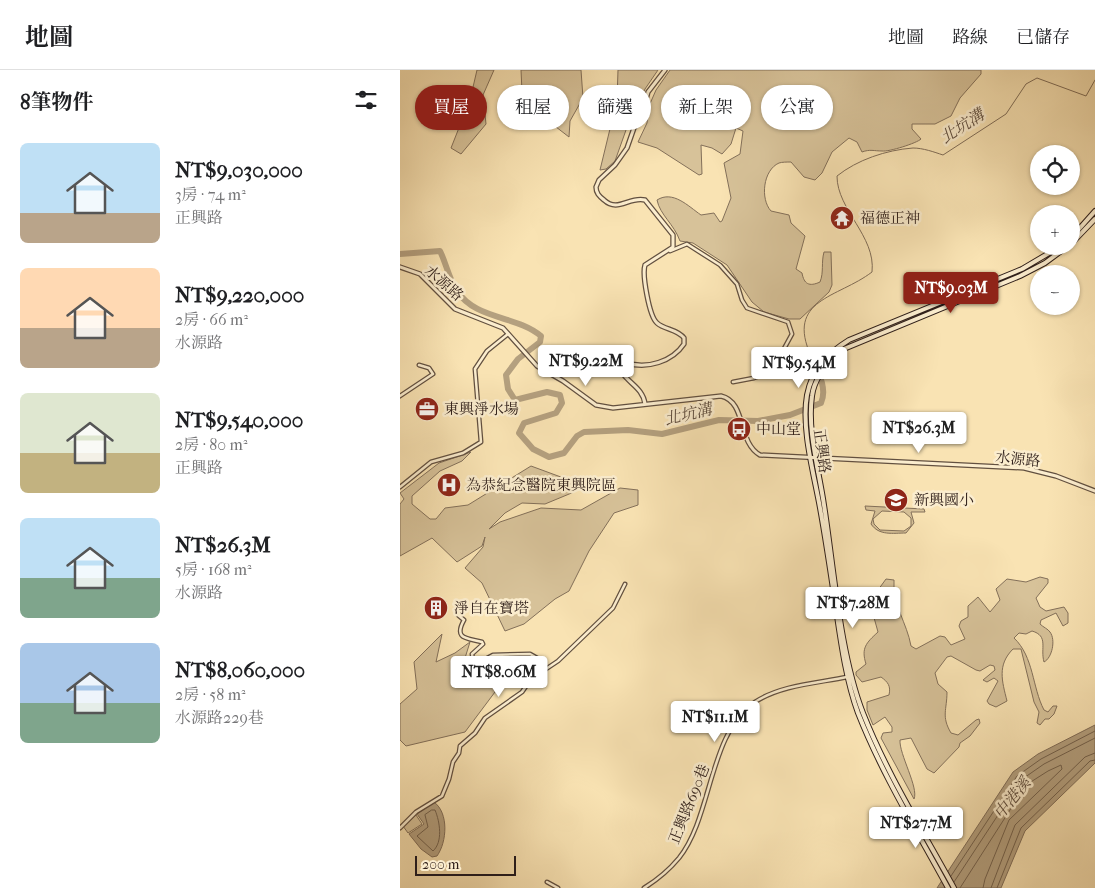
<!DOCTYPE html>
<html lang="zh-TW">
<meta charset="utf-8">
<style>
:root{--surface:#fff;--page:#f6f6f6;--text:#202124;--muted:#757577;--line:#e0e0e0;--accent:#8f2418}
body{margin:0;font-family:"IM FELL French Canon","Noto Serif TC",serif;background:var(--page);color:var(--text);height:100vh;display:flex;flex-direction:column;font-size:19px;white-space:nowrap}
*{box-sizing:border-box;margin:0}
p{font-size:16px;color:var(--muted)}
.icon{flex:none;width:28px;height:28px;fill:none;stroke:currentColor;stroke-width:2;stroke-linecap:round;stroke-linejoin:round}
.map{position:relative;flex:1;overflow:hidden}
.drawer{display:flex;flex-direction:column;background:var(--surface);width:400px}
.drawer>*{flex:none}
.banner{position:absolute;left:15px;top:15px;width:475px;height:45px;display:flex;gap:10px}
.buttons{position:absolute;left:630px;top:75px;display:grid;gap:10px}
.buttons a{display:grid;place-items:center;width:50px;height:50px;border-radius:50%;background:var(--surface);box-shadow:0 1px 4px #0004;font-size:25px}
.scale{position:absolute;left:15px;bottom:12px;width:101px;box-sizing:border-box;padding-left:5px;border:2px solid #2f1f1a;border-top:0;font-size:14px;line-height:18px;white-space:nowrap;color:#2f1f1a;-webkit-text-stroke:4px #fbedce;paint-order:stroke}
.price{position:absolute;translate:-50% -42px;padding:0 11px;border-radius:5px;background:#fff;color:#222;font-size:16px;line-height:32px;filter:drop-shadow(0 1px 2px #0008)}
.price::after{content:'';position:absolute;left:50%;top:30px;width:15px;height:11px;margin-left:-8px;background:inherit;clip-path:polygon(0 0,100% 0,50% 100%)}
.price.active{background:var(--accent);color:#fff}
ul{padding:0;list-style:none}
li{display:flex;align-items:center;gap:15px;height:125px;padding:0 20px}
li span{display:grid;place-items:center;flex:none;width:140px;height:100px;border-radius:8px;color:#555}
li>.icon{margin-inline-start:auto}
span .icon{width:60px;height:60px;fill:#fffc;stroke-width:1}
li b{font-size:21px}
h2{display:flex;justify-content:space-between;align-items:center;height:60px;padding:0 20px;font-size:21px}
.chip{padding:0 18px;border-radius:22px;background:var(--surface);box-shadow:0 1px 4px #0004;font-size:18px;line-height:45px}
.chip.active{background:var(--accent);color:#fff}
header{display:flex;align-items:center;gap:30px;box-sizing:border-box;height:70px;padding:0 25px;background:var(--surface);border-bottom:1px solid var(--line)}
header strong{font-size:24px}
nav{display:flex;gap:28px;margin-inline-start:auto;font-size:18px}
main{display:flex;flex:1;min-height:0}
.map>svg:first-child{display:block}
.green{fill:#d7c299;stroke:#83705a;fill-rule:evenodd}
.water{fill:#b4a07f;stroke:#7f6c57}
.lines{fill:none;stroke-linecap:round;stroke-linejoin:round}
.shore{stroke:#72604c;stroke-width:1}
.stream{stroke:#7f6c57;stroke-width:1}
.river{stroke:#b4a07f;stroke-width:6}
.minor-casing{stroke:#625040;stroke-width:5}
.tertiary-casing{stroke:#625040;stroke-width:5.5}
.secondary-casing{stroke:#2f1f1a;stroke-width:6}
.minor{stroke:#fbedce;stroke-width:2.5}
.tertiary{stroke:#fbedce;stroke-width:3}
.secondary{stroke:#fbedce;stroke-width:4}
.labels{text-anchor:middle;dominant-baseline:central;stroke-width:5;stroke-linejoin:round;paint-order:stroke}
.poi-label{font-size:15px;fill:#2f1f1a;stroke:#fbedce;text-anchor:start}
.street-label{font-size:15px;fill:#2f1f1a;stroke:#fbedce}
.water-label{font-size:16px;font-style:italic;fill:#5e4c3d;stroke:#fbedce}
</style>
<header>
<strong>地圖</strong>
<nav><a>地圖</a><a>路線</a><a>已儲存</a></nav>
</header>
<main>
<section class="drawer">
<h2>8筆物件<svg class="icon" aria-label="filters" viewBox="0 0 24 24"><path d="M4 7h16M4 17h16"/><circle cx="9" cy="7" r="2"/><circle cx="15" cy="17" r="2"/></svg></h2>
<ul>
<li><span style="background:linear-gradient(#bfe0f5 70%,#b9a48a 0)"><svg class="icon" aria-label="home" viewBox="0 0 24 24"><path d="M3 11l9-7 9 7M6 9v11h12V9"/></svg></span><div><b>NT$9,030,000</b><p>3房 · 74 m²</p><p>正興路</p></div></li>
<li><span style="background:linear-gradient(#ffd9b3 60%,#b9a48a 0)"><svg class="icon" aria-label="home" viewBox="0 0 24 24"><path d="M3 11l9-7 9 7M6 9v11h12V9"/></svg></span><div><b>NT$9,220,000</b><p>2房 · 66 m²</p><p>水源路</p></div></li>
<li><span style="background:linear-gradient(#dfe7d0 60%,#c2b280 0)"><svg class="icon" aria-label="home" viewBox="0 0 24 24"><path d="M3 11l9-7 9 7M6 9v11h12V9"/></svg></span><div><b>NT$9,540,000</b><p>2房 · 80 m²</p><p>正興路</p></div></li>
<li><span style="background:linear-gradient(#bfe0f5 60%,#7fa58c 0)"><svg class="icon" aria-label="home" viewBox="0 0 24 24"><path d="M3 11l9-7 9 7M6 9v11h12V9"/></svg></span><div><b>NT$26.3M</b><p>5房 · 168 m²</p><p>水源路</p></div></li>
<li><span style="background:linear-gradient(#a9c7e8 60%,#7fa58c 0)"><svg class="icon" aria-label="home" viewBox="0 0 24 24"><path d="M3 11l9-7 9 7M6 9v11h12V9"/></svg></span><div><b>NT$8,060,000</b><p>2房 · 58 m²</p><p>水源路229巷</p></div></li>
</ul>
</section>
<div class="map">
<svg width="695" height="818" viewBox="0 0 695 818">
<rect width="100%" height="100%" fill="#f9e3b3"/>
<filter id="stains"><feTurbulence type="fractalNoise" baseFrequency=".004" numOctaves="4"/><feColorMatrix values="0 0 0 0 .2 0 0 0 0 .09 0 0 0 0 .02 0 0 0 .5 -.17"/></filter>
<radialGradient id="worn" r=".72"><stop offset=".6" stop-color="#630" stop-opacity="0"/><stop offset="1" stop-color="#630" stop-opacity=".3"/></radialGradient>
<path class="green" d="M 77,0 L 94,0 L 83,25 L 86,54 L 61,84 L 51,78 L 70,30 Z
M 121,0 L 181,0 L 183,28 L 170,51 L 169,67 L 147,50 L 122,22 Z
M 218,0 L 258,0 L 245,19 L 226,60 L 215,91 L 206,99 L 200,100 L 217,30 Z
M 270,0 L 581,0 L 581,4 L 560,28 L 551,46 L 535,54 L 512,54 L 512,59 L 521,69 C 517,73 489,82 482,81 C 474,81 470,79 462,82 L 457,72 L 449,68 L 432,82 L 422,103 L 415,110 L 404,107 L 391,92 C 387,92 382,92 379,93 C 363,100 360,129 371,141 L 389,145 L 391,153 L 405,166 L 396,199 L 402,203 C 404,214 409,217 420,212 C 424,202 421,193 424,182 L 431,182 L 432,215 L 429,222 L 400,249 L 389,249 L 364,242 L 352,232 L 327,195 L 293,173 L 280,171 C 274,154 260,145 257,130 C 273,120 288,136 301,145 L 314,143 L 320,152 L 322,151 L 331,128 L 324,93 L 340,84 L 343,61 L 336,58 L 331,74 L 322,84 L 312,78 L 301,75 L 302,104 L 299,105 L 257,78 L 238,72 L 247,53 L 249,36 L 256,20 Z
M 71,382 L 62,391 L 40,401 L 12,426 L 12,434 L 30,449 L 36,449 L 45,438 L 68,435 L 131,396 L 169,410 L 174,422 L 145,434 L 122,433 L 105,443 L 89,459 L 100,452 L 141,438 L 181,440 L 220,418 L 238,420 L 238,435 L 214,443 L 189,481 L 169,521 L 155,529 L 124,554 L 105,561 L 82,513 L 65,498 L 83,477 L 85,467 L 82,476 L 57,492 L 32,468 L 0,486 L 0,434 L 4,429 L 0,423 L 39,393 Z
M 465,436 L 524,439 L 525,442 L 511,442 L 514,453 L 506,463 C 493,463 479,466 471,454 L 475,441 L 466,440 ZM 482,441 L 504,442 L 511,448 L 511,456 L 504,461 L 480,460 L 474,454 L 473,449 Z
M 640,507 L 648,509 L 648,513 L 636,528 L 640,537 L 646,541 L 664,537 L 668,543 L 668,553 L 663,556 L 656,543 L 641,550 L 640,554 C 643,557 648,559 650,562 C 656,570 652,588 644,592 C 640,578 649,566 632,561 L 626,564 L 619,563 L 614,568 C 634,587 632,617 644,640 L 648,642 L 653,636 L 657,636 L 654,644 L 649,649 L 645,649 L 640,655 L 637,653 L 639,642 L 634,632 L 621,579 L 613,579 C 597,595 602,611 607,631 L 596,637 L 589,634 L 587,631 L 598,611 L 594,608 L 587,612 L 583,610 L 595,600 L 594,596 L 590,595 L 580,601 L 576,600 L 551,586 L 547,587 L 535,603 L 538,614 L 547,622 C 547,640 541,646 551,663 L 558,665 L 576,650 L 579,649 L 580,653 L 570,666 L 560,673 L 559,677 L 534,703 L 527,699 L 511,668 L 500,670 C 499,684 519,718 514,729 L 481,668 L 483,663 L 492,662 L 492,657 L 485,647 L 473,655 L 467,640 L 467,632 L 489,625 C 491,616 488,612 481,607 L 462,612 L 456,605 L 456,602 L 466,594 C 461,578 466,573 478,562 L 473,544 L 481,530 L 478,520 L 486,509 L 494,510 C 492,534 507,553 511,576 L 516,579 L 540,566 L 545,567 L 551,575 L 565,569 L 559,556 L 561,551 L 568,547 L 568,536 L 578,527 L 590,542 L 600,530 L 596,519 L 607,509 L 626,512 Z
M 42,564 L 36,592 L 55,583 L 70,572 L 65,588 L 74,600 L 98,589 L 116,594 L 65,662 L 6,676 L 0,670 L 0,634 L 17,619 L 14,592 Z
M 16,745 L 22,754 L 8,763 L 3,756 Z"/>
<path class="water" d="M 695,655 L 695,693 L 625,761 L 601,818 L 537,818 L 613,702 L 638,684 Z
M 34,732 C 49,743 47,772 37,786 L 32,787 L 21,779 L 9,764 L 24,754 L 17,744 Z"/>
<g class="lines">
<path class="shore" d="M 32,740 L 35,740 C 40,752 43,772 33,781 L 17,766 L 28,757 L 25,745 Z
M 551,806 L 617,706 L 641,689 L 695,661
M 554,812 L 621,710 L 644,694 L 695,668
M 560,818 L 626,715 L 648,701 L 661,695 L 662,699 L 609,750 L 585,809 L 583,818
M 591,818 L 615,755 L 685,687 L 695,683
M 597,818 L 621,758 L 690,691 L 695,690"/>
<path class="stream" d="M 411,286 C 385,229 438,228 472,202 C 476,166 437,140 437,106 C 457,90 486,80 513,78 C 523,78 534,82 543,85 L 606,44 L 626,14 L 637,8 L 686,26 L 695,10"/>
<path class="river" d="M 0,184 L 40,181 C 46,193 49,209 57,221 C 76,250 116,245 141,266 L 140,272 L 118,289 L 106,305 L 108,319 L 115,330 L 147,322 L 160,325 L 162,333 L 156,343 L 124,353 L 119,363 L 133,379 L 149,387 L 164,383 L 177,366 L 184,362 L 228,360 L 262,364 L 319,350 L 358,351 L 390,345 L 421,333 C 428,318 417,300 411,286"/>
<g class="minor-casing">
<path id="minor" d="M 270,181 L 287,174 L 320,195 L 337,214 L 342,230 L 347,238 L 388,252 L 392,264 L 380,286 L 370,294 L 364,304 L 354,308 L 333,312
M 0,326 L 33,304 L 29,298 L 19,295
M 0,417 L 31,392 L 63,383 L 81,372 L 75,299 L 87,281 L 108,264
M 58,545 L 64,550 C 53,570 68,568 82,572 L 83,574 L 72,584 L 73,591 L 78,593 L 93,585 L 130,584 L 137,588 L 146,599
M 0,758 L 16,742 L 42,726 L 49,709 L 53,692 L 59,683 L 60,676 L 75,663 L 85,648 L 122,622 L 131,609 L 158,591 L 213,538 L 225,514
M 147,812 L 158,818
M 244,818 C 257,810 269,800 279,788 C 313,745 308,664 355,632 C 381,615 418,613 447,607"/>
</g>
<g class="tertiary-casing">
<path id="tertiary" d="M 0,197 L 20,204 L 55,239 L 103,258 L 137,296 L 163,311 L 196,335 L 213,338 L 321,326 C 347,332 337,372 360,385 L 624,398 L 656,406 L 695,421
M 245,334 C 243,315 221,311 220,295 L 227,293 C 247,299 272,292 284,274 L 284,268 C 277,259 265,260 257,253 C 249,246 242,204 245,195 L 273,177 L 273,165 L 245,130 C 229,126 218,143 204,130 C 199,126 196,123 196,117 L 199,110 L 215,95 L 227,78 L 234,58 L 240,51 L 248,22 L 265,0"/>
</g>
<g class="secondary-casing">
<path id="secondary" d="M 671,168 L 695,141
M 671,174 L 695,149
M 548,818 C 517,761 482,704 458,643 C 446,610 441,573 436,539 C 431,505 426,471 420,438 C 414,404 401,359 407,325 C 412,299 428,283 449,270 L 622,199 L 661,176
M 554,818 C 523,761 487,704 463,643 C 440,584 434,499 424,435 C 419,400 407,361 412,326 C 414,309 427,293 439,281 L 620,206 L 645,193 L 668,176"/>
</g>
<use href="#minor" class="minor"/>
<use href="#tertiary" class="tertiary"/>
<use href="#secondary" class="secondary"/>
</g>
<defs>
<g id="temple-disc" transform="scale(1.25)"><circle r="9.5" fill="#8f2418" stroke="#fbedce"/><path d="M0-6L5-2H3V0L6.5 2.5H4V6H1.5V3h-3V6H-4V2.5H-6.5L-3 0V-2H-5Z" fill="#fff"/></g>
<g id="office-disc" transform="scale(1.25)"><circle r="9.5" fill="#8f2418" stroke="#fbedce"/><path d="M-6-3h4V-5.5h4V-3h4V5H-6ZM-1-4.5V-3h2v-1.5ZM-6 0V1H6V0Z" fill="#fff"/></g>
<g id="bus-disc" transform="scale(1.25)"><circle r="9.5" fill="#8f2418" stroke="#fbedce"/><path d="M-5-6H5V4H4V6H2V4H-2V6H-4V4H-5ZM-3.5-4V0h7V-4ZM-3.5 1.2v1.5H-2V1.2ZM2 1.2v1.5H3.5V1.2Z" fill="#fff"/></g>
<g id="hospital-disc" transform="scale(1.25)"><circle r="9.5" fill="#8f2418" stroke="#fbedce"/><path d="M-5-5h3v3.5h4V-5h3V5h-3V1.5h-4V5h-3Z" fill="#fff"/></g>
<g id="school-disc" transform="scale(1.25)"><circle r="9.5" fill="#8f2418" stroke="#fbedce"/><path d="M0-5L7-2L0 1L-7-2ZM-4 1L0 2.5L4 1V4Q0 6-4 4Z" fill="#fff"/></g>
<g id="building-disc" transform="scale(1.25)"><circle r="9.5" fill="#8f2418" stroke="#fbedce"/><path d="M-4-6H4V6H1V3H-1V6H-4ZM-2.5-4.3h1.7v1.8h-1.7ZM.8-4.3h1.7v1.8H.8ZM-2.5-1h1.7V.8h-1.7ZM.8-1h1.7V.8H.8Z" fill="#fff"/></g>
</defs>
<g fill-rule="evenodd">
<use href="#temple-disc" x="442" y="148"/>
<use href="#office-disc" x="27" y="339"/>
<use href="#bus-disc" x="339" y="359"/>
<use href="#hospital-disc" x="49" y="415"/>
<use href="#school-disc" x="496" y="430"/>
<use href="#building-disc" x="36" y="538"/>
</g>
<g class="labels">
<g class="poi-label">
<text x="460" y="148">福德正神</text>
<text x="44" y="339">東興淨水場</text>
<text x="356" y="359">中山堂</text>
<text x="66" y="415">為恭紀念醫院東興院區</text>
<text x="514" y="430">新興國小</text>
<text x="54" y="538">淨自在寶塔</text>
</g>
<g class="street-label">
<text transform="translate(44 213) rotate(41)">水源路</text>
<text transform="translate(422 381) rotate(82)">正興路</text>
<text transform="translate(618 389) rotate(6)">水源路</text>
<text transform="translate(289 734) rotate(-68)">正興路690巷</text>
</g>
<g class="water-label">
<text transform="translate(562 56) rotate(-33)">北坑溝</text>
<text transform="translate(288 344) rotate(-13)">北坑溝</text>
<text transform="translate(612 728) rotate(-51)">中港溪</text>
</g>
</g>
<rect width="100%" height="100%" filter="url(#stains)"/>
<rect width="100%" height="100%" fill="url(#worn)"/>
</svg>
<div class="buttons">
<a><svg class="icon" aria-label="locate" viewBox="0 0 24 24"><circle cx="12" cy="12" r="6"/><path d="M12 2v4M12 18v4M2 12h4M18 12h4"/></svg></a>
<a>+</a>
<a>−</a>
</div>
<div class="scale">200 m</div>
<b class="price active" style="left:551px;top:244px">NT$9.03M</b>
<b class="price" style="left:186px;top:317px">NT$9.22M</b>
<b class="price" style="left:399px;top:319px">NT$9.54M</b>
<b class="price" style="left:519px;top:384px">NT$26.3M</b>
<b class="price" style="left:453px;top:559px">NT$7.28M</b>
<b class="price" style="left:99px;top:628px">NT$8.06M</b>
<b class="price" style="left:315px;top:673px">NT$11.1M</b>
<b class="price" style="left:516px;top:779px">NT$27.7M</b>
<div class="banner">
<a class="chip active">買屋</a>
<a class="chip">租屋</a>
<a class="chip">篩選</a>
<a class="chip">新上架</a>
<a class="chip">公寓</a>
</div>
</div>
</main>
